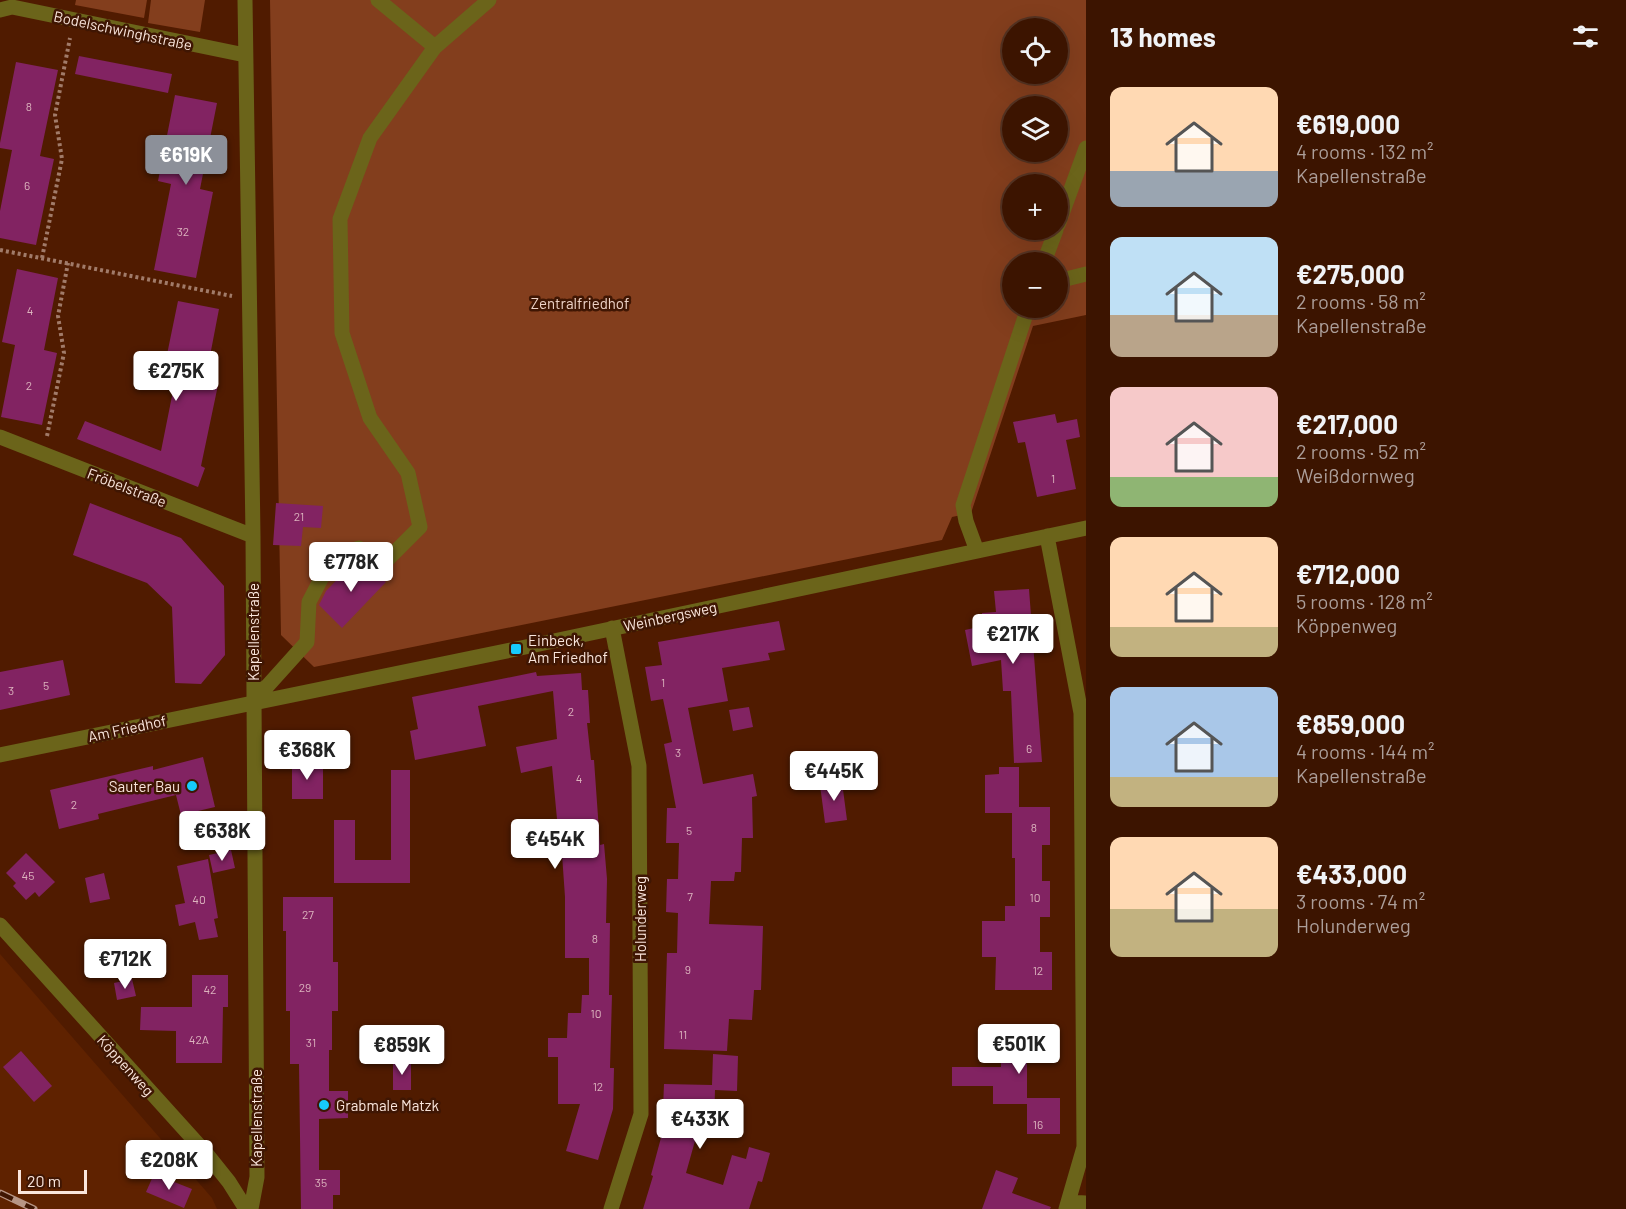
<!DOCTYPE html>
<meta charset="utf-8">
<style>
:root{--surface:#3c1400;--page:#431d0a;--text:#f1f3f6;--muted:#ac9e99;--line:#532;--accent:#8c9099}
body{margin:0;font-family:Barlow,sans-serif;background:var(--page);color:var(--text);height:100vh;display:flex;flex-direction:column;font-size:22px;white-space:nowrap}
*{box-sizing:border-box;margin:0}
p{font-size:20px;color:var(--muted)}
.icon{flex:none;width:33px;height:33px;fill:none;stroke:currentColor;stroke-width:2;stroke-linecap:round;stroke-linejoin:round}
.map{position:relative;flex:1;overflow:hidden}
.side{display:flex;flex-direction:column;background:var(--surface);width:540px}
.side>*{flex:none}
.tools{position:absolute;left:1002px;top:18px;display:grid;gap:12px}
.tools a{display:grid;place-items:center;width:66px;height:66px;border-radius:50%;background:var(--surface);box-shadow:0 6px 24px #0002,0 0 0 2px var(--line);font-size:30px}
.scale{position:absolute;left:18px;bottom:15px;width:69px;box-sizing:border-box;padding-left:6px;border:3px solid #fae5dc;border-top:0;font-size:16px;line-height:21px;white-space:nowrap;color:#fae5dc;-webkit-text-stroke:4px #3f1603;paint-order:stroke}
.price{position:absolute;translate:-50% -51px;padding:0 14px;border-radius:6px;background:#fff;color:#222;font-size:20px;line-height:39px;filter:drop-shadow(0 2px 3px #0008)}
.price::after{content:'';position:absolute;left:50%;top:36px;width:18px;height:14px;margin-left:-9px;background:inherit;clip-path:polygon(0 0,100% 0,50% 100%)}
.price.current{background:var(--accent);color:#fff}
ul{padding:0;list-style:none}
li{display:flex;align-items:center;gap:18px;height:150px;padding:0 24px}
li span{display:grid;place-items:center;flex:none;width:168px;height:120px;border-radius:12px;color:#555}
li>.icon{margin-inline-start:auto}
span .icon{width:72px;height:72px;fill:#fffc;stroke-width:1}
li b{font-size:26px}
h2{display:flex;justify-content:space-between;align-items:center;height:72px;padding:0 24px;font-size:26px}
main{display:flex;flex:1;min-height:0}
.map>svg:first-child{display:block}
.built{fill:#5f2200}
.green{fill:#833e1d;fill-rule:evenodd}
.building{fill:#822362}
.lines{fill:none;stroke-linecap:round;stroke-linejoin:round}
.path{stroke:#a17b69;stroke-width:4;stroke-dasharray:3 3;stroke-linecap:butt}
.minor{stroke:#6b641a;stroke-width:15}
.rail-casing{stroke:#b79585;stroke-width:7}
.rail{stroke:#3f1603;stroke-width:4.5;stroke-dasharray:14;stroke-linecap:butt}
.poi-dot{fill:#16cafb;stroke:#3f1603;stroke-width:2}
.labels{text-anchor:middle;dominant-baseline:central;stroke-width:5;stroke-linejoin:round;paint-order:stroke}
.number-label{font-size:12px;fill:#dcb4be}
.street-label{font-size:15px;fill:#fae5dc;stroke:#3f1603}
.park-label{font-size:15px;fill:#eed3c7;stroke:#3f1603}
.poi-label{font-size:15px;fill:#fae5dc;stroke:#3f1603;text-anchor:start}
</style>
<main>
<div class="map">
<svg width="1086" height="1209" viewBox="0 0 1086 1209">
<rect width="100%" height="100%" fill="#501b00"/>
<path class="built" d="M 0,954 L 212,1198 L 217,1209 L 0,1209 Z"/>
<path class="green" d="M 76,0 L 147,0 L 144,18 L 75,5 Z
M 151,0 L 205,0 L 200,32 L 148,23 Z
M 270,0 L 1086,0 L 1086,315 L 1033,326 L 971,513 L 952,517 L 942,540 L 314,667 L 281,635 ZM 1012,28 L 1058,28 L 1058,74 L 1012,74 ZM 1012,106 L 1058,106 L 1058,152 L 1012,152 ZM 1012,184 L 1058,184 L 1058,230 L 1012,230 ZM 1012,262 L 1058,262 L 1058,308 L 1012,308 Z"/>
<path class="building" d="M 79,56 L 172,74 L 168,93 L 75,74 Z
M 16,62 L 58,70 L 40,156 L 54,159 L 36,245 L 0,238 L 0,211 L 12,150 L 0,148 L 0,143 Z
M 175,95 L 217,103 L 200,189 L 213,192 L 196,278 L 154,270 L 171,184 L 158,181 Z
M 17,269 L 58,278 L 44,350 L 57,353 L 42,425 L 1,417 L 15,345 L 2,342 Z
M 178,301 L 219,309 L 205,382 L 218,385 L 201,466 L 205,468 L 198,487 L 77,439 L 85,421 L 161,451 L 176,376 L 163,374 Z
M 1055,414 L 1057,423 L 1077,419 L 1080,437 L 1066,440 L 1076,489 L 1037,497 L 1025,442 L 1018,443 L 1013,422 Z
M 90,503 L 181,538 L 224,586 L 225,655 L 201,684 L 175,683 L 172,607 L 147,583 L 73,555 Z
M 276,503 L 323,506 L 321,528 L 303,527 L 301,546 L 273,545 Z
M 357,559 L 386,582 L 342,628 L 319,605 L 326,591 Z
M 1029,589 L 1042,762 L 1014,763 L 1011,691 L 1003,691 L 1001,660 L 972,666 L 965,630 L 983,626 L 982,613 L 996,612 L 994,591 Z
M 779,621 L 785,650 L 768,653 L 770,660 L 722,668 L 728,701 L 688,708 L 703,784 L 753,774 L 757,796 L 752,797 L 753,838 L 742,838 L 741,872 L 735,872 L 734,881 L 711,881 L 709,924 L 763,926 L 761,990 L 754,990 L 752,1020 L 729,1019 L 727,1051 L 664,1049 L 667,953 L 677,953 L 678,913 L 666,912 L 667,879 L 678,879 L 679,843 L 666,843 L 667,808 L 676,808 L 664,744 L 672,742 L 663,699 L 651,701 L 645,667 L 662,665 L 658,642 Z
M 63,660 L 70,695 L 0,710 L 0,672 Z
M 536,672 L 537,676 L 581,673 L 582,690 L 588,690 L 590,723 L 587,723 L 591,760 L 594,760 L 600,845 L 604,844 L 607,879 L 606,923 L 610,923 L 609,995 L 612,995 L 610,1068 L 614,1068 L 613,1109 L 598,1160 L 566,1151 L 580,1104 L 558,1104 L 558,1057 L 548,1057 L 548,1038 L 567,1038 L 568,1013 L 581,1013 L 582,995 L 589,995 L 589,958 L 565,958 L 565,897 L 561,840 L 553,840 L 553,820 L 557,819 L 552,766 L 521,773 L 516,747 L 557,739 L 553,691 L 478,706 L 486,746 L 415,760 L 410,731 L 418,729 L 412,697 Z
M 749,707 L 753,727 L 733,731 L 729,710 Z
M 203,757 L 215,807 L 181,815 L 176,795 L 98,814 L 99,819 L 59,829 L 50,790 L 153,766 L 153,770 Z
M 292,763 L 323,763 L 323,799 L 292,799 Z
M 999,767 L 1019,767 L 1019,807 L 1050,807 L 1050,845 L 1042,845 L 1042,881 L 1050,881 L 1050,917 L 1040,917 L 1040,952 L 1052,952 L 1052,990 L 995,990 L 996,957 L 982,957 L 982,921 L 1005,921 L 1005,906 L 1015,906 L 1015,858 L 1012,858 L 1012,813 L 985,813 L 985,775 L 999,774 Z
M 391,770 L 410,770 L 410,883 L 334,883 L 334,820 L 355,820 L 355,860 L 391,860 Z
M 842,782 L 847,820 L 825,823 L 820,785 Z
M 231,850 L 235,868 L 213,873 L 209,855 Z
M 26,853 L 55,882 L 39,897 L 35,892 L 26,900 L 13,886 L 16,883 L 6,873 Z
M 208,859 L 218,918 L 214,919 L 218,937 L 199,940 L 195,922 L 179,926 L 175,905 L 185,903 L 177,866 Z
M 104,873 L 110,899 L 90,903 L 85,878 Z
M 283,897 L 333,897 L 333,962 L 338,962 L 338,1011 L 332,1011 L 332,1050 L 329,1050 L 329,1091 L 348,1091 L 348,1118 L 319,1119 L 319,1170 L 340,1170 L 340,1195 L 333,1195 L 333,1209 L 301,1209 L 299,1064 L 290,1064 L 290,1011 L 286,1011 L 286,931 L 283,931 Z
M 192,975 L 228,975 L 228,1007 L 223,1007 L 222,1063 L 176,1063 L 176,1031 L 140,1030 L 141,1007 L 192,1007 Z
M 132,979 L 136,996 L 117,1000 L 114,983 Z
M 1001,1026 L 1055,1026 L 1055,1062 L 1027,1062 L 1027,1098 L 1060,1098 L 1060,1134 L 1027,1134 L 1027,1104 L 993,1104 L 993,1086 L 952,1086 L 952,1067 L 1001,1067 Z
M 21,1051 L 52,1086 L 34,1102 L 3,1067 Z
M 713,1054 L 738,1056 L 737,1091 L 715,1090 L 714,1123 L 700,1123 L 686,1173 L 723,1185 L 732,1155 L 746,1159 L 749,1147 L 770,1153 L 762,1182 L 758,1181 L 749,1209 L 643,1209 L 653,1176 L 651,1175 L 662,1134 L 664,1084 L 712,1085 Z
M 393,1063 L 411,1063 L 411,1090 L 393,1090 Z
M 996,1170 L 1018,1178 L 1012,1193 L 1051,1207 L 1050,1209 L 982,1209 Z
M 154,1174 L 192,1189 L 184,1208 L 146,1192 Z"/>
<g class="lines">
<path class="path" d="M 0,250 L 232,296
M 42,258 L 62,159 L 55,115 L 70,38
M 47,436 L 64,353 L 58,316 L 68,263"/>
<path class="minor" d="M 245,0 L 253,536 L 257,1177 L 251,1209
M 378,0 L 435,47
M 0,10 L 12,7 L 245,55
M 1058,225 L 1086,148
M 1044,262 L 1056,230
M 1058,281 L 1086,274
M 0,437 L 253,536
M 1047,536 L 1081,713 L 1084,1147 L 1066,1209
M 977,551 L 966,521 L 963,505 L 1028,308
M 253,702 L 307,642 L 309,602 L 332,558 L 359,548 L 382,565 L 420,527 L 408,473 L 370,418 L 342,333 L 340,219 L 370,138 L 435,47 L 489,0
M 0,755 L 516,649 L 1086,528
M 0,925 L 205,1152 L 229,1182 L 246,1209
M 1069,1202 L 1086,1203
M 611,1209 L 641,1114 L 639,766 L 612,628"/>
<g class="rail-casing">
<path id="rail" d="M 0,1193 L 34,1209"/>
</g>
<use href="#rail" class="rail"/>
</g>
<g class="poi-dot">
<rect x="510" y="643" width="12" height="12" rx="3"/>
<circle cx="192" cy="786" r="6"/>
<circle cx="324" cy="1105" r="6"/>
</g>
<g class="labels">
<g class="number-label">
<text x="29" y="106">8</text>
<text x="27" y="185">6</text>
<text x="183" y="231">32</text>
<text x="30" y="310">4</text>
<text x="29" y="385">2</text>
<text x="1053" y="478">1</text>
<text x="299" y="516">21</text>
<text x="663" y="682">1</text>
<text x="46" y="685">5</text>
<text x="11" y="690">3</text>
<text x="571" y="711">2</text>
<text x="1029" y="748">6</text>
<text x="678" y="752">3</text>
<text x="579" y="778">4</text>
<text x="74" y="804">2</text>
<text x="1034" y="827">8</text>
<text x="689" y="830">5</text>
<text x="28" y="875">45</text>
<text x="690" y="896">7</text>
<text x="1035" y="897">10</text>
<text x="199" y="899">40</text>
<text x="308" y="914">27</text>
<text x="595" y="938">8</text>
<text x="688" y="969">9</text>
<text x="1038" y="970">12</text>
<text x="305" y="987">29</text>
<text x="210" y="989">42</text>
<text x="596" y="1013">10</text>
<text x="683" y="1034">11</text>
<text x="199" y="1039">42A</text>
<text x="311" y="1042">31</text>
<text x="598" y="1086">12</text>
<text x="1038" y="1124">16</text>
<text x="321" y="1182">35</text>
</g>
<g class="street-label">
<text transform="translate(123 30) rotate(12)">Bodelschwinghstraße</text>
<text transform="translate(127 487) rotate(21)">Fröbelstraße</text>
<text transform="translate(670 616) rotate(-12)">Weinbergsweg</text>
<text transform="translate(253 632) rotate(-90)">Kapellenstraße</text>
<text transform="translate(127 728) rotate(-12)">Am Friedhof</text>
<text transform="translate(640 919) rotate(-90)">Holunderweg</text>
<text transform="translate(126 1065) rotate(48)">Köppenweg</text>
<text transform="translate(256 1118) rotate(-90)">Kapellenstraße</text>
</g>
<g class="park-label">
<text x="580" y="303">Zentralfriedhof</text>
</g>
<g class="poi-label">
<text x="528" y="640">Einbeck,<tspan x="528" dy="17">Am Friedhof</tspan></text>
<text x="180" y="786" text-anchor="end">Sauter Bau</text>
<text x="336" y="1105">Grabmale Matzk</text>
</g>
</g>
</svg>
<div class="tools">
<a><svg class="icon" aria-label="locate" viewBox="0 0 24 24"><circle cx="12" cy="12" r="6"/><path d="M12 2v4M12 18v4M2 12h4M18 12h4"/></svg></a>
<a><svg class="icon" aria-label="layers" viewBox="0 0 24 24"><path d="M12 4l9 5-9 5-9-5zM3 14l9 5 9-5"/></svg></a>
<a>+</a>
<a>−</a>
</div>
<div class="scale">20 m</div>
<b class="price current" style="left:186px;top:186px">€619K</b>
<b class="price" style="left:176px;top:402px">€275K</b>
<b class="price" style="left:351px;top:593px">€778K</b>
<b class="price" style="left:1013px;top:665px">€217K</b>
<b class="price" style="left:307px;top:781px">€368K</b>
<b class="price" style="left:834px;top:802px">€445K</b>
<b class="price" style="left:222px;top:862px">€638K</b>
<b class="price" style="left:555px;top:870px">€454K</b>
<b class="price" style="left:125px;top:990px">€712K</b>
<b class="price" style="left:1019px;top:1075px">€501K</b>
<b class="price" style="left:402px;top:1076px">€859K</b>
<b class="price" style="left:700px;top:1150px">€433K</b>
<b class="price" style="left:169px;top:1191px">€208K</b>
</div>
<section class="side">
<h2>13 homes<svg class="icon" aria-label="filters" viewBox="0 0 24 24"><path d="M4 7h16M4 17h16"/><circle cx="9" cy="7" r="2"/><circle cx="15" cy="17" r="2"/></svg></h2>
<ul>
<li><span style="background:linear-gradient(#ffd9b3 70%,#9aa5b1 0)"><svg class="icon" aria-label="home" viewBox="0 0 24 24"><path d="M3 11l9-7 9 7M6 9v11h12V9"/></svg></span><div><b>€619,000</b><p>4 rooms · 132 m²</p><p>Kapellenstraße</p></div></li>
<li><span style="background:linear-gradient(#bfe0f5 65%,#b9a48a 0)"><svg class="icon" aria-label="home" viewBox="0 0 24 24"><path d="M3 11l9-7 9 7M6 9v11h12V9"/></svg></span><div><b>€275,000</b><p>2 rooms · 58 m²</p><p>Kapellenstraße</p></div></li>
<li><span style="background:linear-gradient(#f6c9c9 75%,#8fb573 0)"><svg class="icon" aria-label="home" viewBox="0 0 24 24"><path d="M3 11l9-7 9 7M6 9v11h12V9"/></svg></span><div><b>€217,000</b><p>2 rooms · 52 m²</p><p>Weißdornweg</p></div></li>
<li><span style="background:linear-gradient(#ffd9b3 75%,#c2b280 0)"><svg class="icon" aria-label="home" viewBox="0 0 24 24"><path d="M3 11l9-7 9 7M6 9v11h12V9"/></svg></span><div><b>€712,000</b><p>5 rooms · 128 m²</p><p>Köppenweg</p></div></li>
<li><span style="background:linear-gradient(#a9c7e8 75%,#c2b280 0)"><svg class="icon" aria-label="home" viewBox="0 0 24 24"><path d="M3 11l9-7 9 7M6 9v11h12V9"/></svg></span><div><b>€859,000</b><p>4 rooms · 144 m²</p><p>Kapellenstraße</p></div></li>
<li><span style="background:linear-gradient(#ffd9b3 60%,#c2b280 0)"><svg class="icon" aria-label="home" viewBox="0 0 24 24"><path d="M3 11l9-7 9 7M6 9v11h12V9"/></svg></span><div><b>€433,000</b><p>3 rooms · 74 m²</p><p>Holunderweg</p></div></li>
</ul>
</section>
</main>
